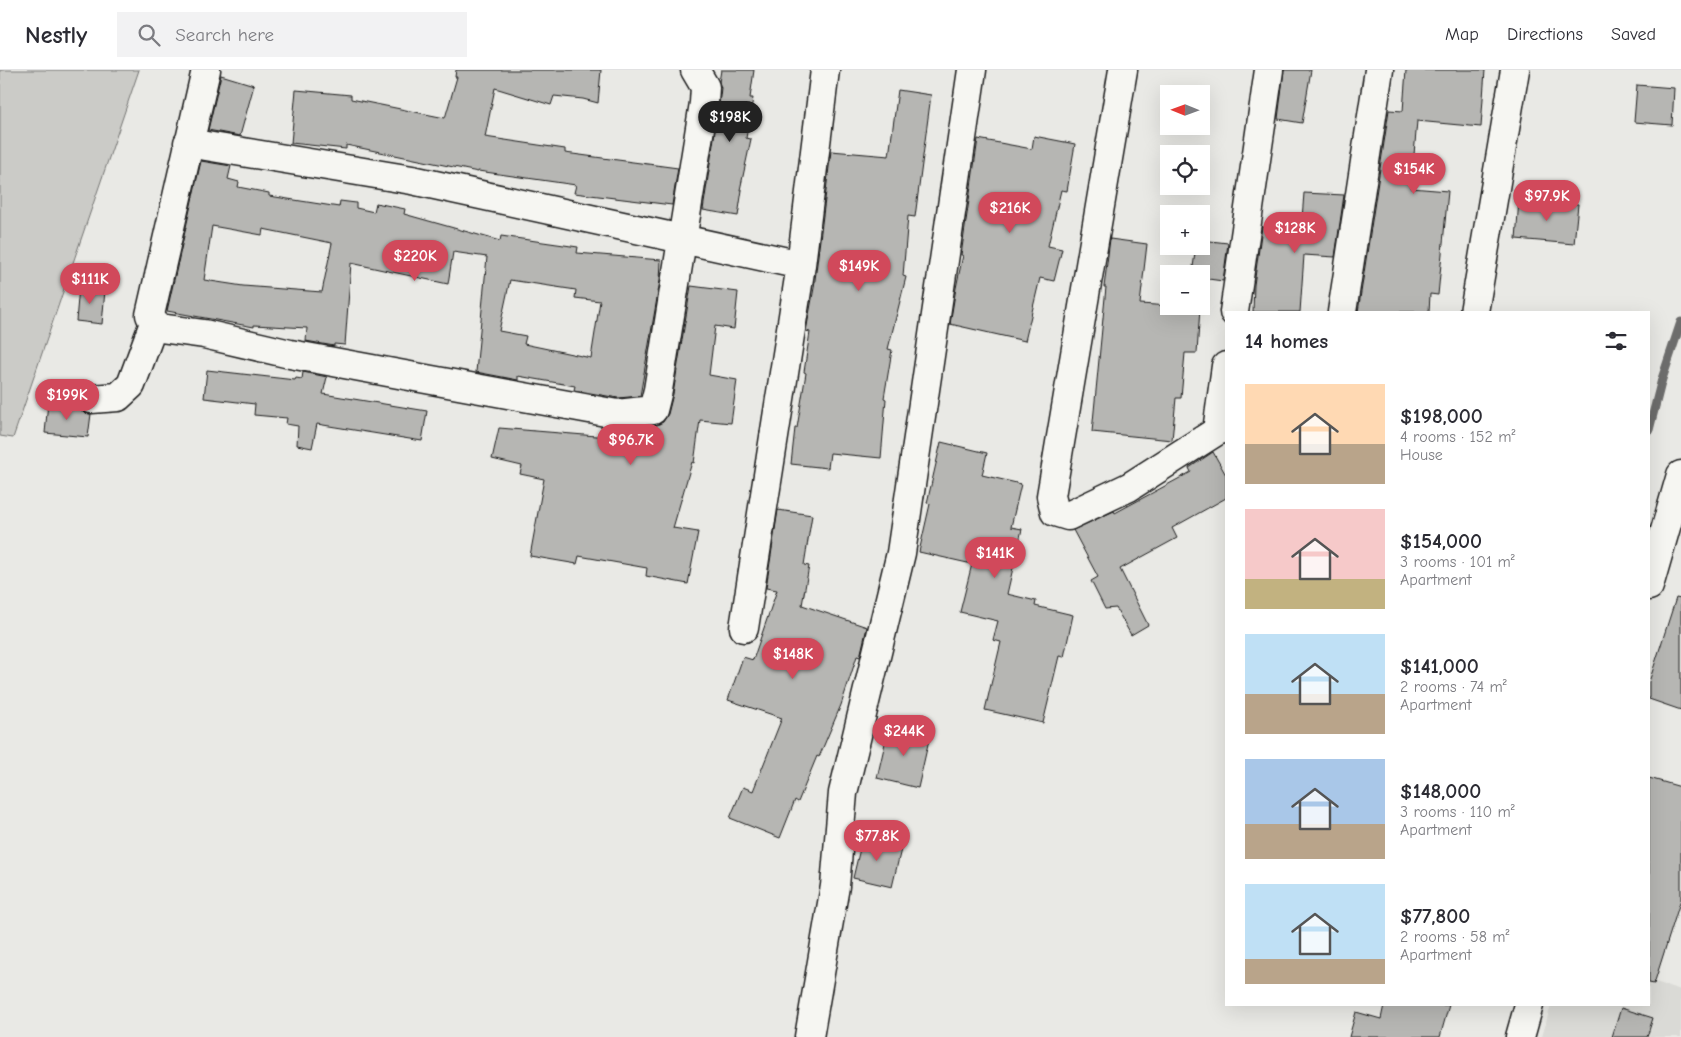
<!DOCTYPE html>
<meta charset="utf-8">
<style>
:root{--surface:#fff;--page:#f2f2f3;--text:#2b2b33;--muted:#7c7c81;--line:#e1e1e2;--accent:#d1495b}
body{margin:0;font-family:"Comic Neue",sans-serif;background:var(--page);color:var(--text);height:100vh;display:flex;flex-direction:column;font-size:19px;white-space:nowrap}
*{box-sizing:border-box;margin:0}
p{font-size:16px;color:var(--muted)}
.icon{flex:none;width:28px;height:28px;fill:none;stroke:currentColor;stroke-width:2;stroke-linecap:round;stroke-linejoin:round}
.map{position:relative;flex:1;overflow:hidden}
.side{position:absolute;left:1225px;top:241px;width:425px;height:695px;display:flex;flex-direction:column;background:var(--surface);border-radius:0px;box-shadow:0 5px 20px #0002}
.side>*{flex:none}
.needle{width:32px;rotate:271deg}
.fabs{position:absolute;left:1160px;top:15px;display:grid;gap:10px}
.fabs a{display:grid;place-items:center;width:50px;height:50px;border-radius:0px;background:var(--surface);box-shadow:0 5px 20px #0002;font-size:25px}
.price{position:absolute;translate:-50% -42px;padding:0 11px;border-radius:18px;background:var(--accent);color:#fff;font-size:16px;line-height:32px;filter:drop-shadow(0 1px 2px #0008)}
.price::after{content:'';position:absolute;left:50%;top:30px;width:15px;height:11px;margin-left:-8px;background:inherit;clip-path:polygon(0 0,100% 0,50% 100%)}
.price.current{background:#222;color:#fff}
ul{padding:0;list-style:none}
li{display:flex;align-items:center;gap:15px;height:125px;padding:0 20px}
li span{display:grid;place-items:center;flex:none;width:140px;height:100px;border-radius:0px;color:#555}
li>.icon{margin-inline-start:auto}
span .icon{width:60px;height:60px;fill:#fffc;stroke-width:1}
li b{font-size:21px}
h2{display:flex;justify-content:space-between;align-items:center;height:60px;padding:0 20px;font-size:21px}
header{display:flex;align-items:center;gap:30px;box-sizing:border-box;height:70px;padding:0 25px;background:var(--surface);border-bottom:1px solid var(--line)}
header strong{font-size:24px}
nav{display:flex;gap:28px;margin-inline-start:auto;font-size:18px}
.search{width:350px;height:45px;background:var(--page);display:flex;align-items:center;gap:12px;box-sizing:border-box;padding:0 18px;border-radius:0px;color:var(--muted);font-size:19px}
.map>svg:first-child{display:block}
.built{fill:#dadad6}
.green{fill:#cbcbc7;stroke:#747472}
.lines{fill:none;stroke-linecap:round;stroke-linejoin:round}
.stream{stroke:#6d6d6c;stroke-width:9}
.building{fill:#b6b6b3;stroke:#1c1c1c;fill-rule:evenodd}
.minor-casing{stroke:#1c1c1c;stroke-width:31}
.major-casing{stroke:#1c1c1c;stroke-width:31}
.minor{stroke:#f6f6f2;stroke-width:28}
.major{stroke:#f6f6f2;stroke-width:28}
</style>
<header>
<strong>Nestly</strong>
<div class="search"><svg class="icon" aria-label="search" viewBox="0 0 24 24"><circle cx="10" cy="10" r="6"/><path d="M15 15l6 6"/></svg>Search here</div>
<nav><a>Map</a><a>Directions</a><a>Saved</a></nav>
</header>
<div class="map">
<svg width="1681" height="967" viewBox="0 0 1681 967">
<rect width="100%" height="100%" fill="#e9e9e5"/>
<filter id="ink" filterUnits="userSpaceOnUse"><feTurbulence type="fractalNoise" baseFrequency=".02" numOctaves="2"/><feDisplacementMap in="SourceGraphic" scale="10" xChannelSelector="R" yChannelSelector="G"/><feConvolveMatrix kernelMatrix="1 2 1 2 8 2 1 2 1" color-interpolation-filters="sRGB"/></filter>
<g filter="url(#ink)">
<path class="built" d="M 1649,910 L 1681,920 L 1681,967 L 1542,967 L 1551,935 L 1649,935 Z"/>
<path class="green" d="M 0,0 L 139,0 L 13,368 L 0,366 Z"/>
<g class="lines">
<path class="stream" d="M 1649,360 L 1662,309 L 1681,252"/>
</g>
<path class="building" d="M 456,0 L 601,0 L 598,33 L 583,29 L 554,26 L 551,35 L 495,18 L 485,67 L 565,79 L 565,83 L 678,98 L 672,135 L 574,123 L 576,115 L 478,101 L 478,102 L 346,75 L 346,79 L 291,73 L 296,20 L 351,25 L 351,29 L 445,48 L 457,7 L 455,7 Z
M 721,0 L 754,0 L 750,28 L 753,28 L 746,68 L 751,69 L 740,120 L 742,120 L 738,146 L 703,140 L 719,35 L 721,18 L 719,12 Z
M 1284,0 L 1311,0 L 1302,53 L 1278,49 Z
M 1406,0 L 1485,0 L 1481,57 L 1417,51 L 1411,118 L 1448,121 L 1438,225 L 1430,224 L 1429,242 L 1358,242 L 1389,40 L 1403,41 Z
M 221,5 L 254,15 L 240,66 L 208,60 Z
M 1637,15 L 1674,18 L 1672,55 L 1634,52 Z
M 898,20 L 931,25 L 915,147 L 908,146 L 903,206 L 906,207 L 888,279 L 892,280 L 884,328 L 886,329 L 881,388 L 830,383 L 828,398 L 791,394 L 795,358 L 797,358 L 806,303 L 804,302 L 810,262 L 806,261 L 814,218 L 831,81 L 889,86 Z
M 1034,66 L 1075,74 L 1067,121 L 1061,120 L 1048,176 L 1062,179 L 1054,211 L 1040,208 L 1025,271 L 950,254 L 956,218 L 963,185 L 961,185 L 978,69 L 1032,79 Z
M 201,91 L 231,96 L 228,109 L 239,112 L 238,117 L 269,123 L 269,126 L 339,137 L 340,131 L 356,133 L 356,138 L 374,142 L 376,133 L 405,139 L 404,144 L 500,171 L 501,166 L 578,177 L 577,183 L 661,190 L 660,211 L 640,326 L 618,328 L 574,320 L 575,316 L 518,306 L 518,310 L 476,302 L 487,187 L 453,182 L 448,214 L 351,193 L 345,275 L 334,274 L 334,276 L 306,271 L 307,258 L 254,255 L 254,257 L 167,241 ZM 212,156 L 262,165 L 263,159 L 332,173 L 322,222 L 243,216 L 204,210 ZM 510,210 L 576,220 L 575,228 L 600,231 L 591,288 L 524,274 L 526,266 L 499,261 Z
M 1304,123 L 1344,125 L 1335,187 L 1304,185 L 1300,242 L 1253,242 L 1254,215 L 1262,157 L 1301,162 Z
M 1519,130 L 1578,134 L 1574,174 L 1516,169 Z
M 1110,169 L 1147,174 L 1140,234 L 1200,238 L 1197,283 L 1185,283 L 1181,328 L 1176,328 L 1172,370 L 1092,362 L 1106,217 L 1104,217 Z
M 1201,170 L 1228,173 L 1223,211 L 1201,208 L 1201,204 L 1192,204 L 1196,176 L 1201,176 Z
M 691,216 L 738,222 L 734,259 L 715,256 L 709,305 L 737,310 L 731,353 L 700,350 L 694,393 L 692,392 L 673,458 L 698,462 L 688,514 L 646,506 L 647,498 L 579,486 L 577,494 L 530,486 L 544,409 L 520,404 L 522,396 L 492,389 L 499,358 L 633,369 L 635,358 L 655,356 L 663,352 L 668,344 L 673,324 Z
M 79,217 L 105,220 L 102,254 L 76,251 Z
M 207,300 L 295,310 L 296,308 L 302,309 L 303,302 L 327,307 L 323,324 L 427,341 L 422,371 L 317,354 L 312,378 L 297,375 L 298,356 L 286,354 L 287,348 L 254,345 L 255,334 L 204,328 Z
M 48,333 L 77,336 L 84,343 L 91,344 L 88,367 L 45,363 Z
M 941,372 L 987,383 L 982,405 L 1021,414 L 1011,457 L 1022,459 L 1007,524 L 1036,531 L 1035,536 L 1073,545 L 1064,587 L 1059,586 L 1043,653 L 985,640 L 1001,572 L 993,570 L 998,551 L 960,542 L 972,494 L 919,482 L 930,434 L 927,433 Z
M 1213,382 L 1226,405 L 1226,428 L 1172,458 L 1177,468 L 1120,499 L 1148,555 L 1131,565 L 1116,538 L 1105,539 L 1091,511 L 1098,507 L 1073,460 L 1114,441 L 1115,443 L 1191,402 L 1189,398 Z
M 778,440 L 812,445 L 804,495 L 809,496 L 802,535 L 867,557 L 860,587 L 857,586 L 841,635 L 819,687 L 817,686 L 798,732 L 795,730 L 780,768 L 730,748 L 743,717 L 753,721 L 782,648 L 728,630 L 743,587 L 753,590 L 777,520 L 766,518 Z
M 1676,528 L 1681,529 L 1681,640 L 1649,629 L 1649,612 Z
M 889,656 L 930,665 L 918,718 L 877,708 Z
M 1649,708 L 1681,717 L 1681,829 L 1654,914 L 1649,913 Z
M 863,766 L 902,775 L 892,817 L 853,808 Z
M 1384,935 L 1449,935 L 1440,967 L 1349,967 L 1356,942 L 1381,949 Z
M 1621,938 L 1653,948 L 1647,967 L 1612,967 Z"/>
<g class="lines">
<g class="minor-casing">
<path id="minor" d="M 206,0 L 150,245 L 154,253 L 160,258 L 204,264 L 290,284 L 617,344 L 653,340 L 658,320 L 704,33 L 705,17 L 695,0
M 1123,0 L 1051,426 L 1055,442 L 1068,446 L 1129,417 L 1217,361 L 1226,358
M 188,73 L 412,110 L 801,195
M 1234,242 L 1269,0
M 1342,242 L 1379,0
M 1474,242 L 1515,0
M 91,329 L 118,327 L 131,315 L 154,253
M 1217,361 L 1226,296
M 744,558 L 801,195 L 825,0
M 809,967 L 835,816 L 843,723 L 901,483 L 972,0"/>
</g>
<g class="major-casing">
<path id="major" d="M 1649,516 L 1681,405
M 1520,967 L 1529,935"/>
</g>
<use href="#minor" class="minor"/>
<use href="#major" class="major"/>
</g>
</g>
</svg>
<div class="fabs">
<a><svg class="needle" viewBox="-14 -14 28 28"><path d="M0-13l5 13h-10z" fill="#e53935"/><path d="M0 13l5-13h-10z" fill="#7c7c81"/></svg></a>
<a><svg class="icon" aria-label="locate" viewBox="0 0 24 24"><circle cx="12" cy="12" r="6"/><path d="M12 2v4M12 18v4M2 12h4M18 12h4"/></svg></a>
<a>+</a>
<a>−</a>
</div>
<b class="price current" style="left:730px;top:73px">$198K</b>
<b class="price" style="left:1414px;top:125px">$154K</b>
<b class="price" style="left:1547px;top:152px">$97.9K</b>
<b class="price" style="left:1010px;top:164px">$216K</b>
<b class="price" style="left:1295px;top:184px">$128K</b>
<b class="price" style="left:415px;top:212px">$220K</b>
<b class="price" style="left:859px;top:222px">$149K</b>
<b class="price" style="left:90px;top:235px">$111K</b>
<b class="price" style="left:67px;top:351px">$199K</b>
<b class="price" style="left:631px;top:396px">$96.7K</b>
<b class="price" style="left:995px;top:509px">$141K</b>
<b class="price" style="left:793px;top:610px">$148K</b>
<b class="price" style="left:904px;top:687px">$244K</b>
<b class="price" style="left:877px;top:792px">$77.8K</b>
<section class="side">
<h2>14 homes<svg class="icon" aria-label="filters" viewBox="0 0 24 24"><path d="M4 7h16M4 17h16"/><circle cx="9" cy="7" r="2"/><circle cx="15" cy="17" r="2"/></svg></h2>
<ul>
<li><span style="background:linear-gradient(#ffd9b3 60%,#b9a48a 0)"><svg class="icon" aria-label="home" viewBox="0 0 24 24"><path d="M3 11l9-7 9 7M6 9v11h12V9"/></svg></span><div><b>$198,000</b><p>4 rooms · 152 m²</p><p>House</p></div></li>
<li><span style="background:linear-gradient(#f6c9c9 70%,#c2b280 0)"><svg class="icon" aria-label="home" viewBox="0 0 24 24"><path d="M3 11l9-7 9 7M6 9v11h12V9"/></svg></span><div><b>$154,000</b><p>3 rooms · 101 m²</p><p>Apartment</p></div></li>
<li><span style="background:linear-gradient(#bfe0f5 60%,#b9a48a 0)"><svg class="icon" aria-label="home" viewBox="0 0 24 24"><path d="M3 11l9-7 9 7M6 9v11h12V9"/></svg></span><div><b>$141,000</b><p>2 rooms · 74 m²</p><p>Apartment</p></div></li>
<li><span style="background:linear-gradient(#a9c7e8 65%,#b9a48a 0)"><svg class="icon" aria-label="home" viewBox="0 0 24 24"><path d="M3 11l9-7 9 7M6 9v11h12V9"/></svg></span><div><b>$148,000</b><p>3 rooms · 110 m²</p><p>Apartment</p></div></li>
<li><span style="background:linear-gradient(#bfe0f5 75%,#b9a48a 0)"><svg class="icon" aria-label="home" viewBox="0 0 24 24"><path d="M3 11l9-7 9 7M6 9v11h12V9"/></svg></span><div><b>$77,800</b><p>2 rooms · 58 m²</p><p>Apartment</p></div></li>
</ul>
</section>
</div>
